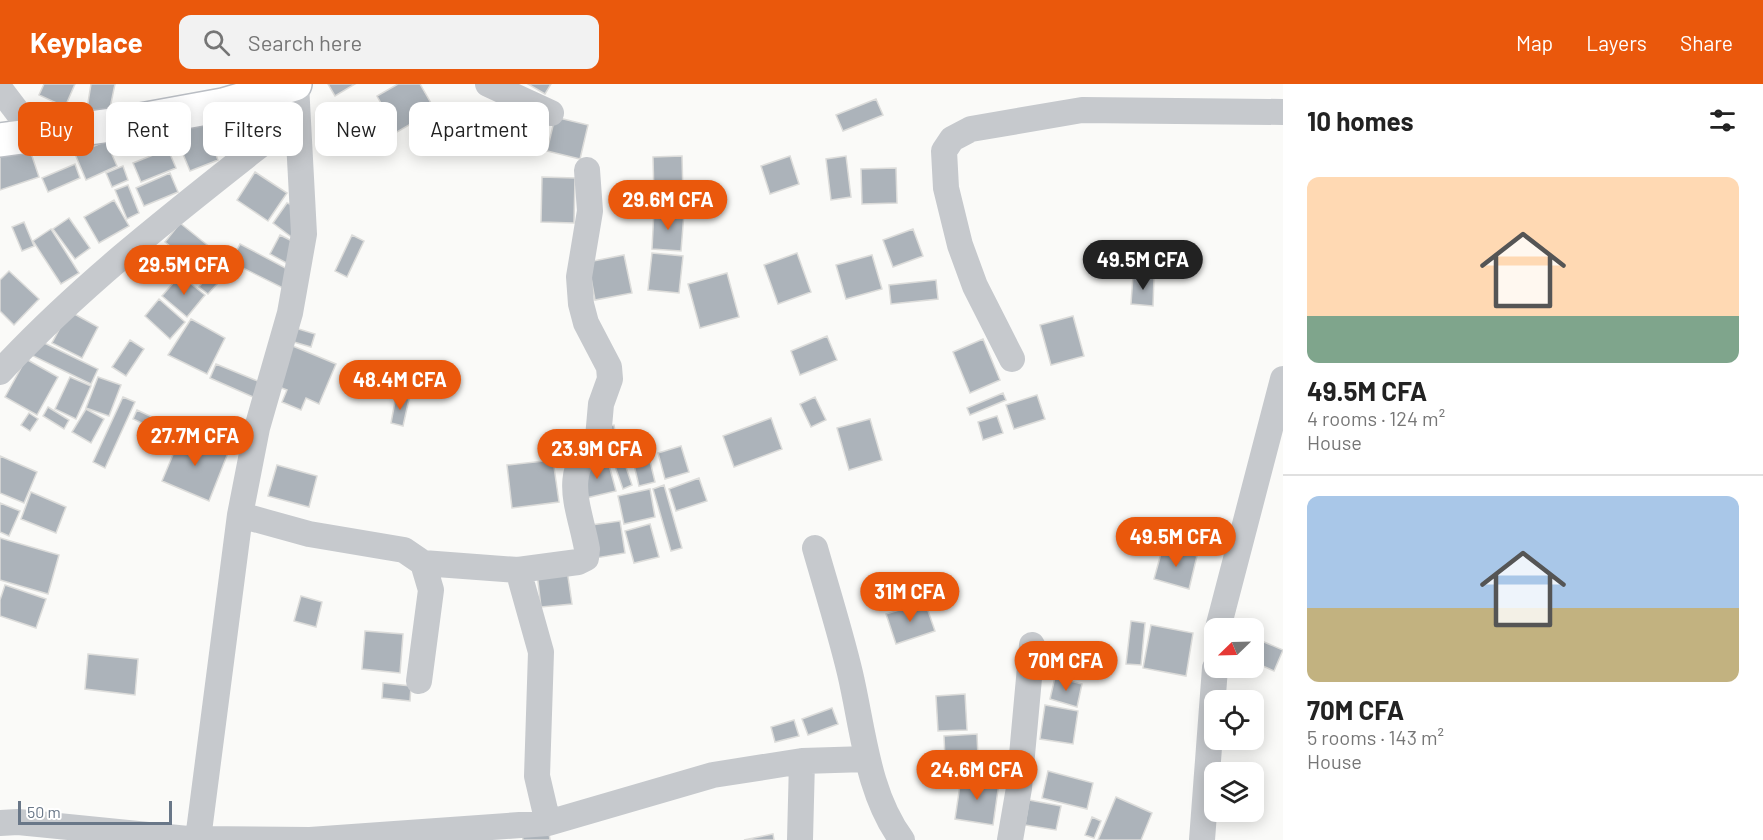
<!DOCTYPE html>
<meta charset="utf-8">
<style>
:root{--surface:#fff;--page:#f2f2f2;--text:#222;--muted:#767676;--line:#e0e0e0;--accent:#ea580c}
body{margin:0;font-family:Barlow,sans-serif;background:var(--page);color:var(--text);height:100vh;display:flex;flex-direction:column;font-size:22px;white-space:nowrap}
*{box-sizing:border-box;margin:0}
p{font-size:20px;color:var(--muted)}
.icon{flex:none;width:33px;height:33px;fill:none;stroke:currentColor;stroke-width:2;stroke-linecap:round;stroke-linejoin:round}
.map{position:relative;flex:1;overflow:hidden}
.sheet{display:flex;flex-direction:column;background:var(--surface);width:480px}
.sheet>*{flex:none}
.top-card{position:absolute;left:18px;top:18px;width:570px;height:54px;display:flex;gap:12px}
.needle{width:39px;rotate:247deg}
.fabs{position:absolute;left:1204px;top:534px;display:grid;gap:12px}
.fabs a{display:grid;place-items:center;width:60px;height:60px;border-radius:12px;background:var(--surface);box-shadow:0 3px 15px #0003;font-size:30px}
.scale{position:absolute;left:18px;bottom:15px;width:154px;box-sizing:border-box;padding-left:6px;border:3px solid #697788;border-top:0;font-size:16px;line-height:21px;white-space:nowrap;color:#697788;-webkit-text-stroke:4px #fff;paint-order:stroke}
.price{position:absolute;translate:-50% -51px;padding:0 14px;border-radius:21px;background:var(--accent);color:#fff;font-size:20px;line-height:39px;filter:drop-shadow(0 2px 3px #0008)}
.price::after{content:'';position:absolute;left:50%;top:36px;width:18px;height:14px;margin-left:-9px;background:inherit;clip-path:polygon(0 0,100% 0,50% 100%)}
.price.on{background:#222;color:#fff}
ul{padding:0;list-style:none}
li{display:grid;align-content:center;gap:12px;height:318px;padding:0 24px}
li+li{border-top:2px solid var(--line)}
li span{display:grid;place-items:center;height:186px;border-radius:12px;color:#555}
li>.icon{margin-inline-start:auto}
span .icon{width:108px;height:108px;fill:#fffc;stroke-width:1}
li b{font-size:26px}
h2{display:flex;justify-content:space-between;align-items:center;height:72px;padding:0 24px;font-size:26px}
.pill{padding:0 21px;border-radius:12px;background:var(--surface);box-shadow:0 3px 15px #0003;font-size:21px;line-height:54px}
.pill.on{background:var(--accent);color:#fff}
header{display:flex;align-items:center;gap:36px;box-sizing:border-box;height:84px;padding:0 30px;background:var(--accent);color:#fff}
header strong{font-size:28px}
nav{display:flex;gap:33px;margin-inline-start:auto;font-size:21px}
.search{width:420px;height:54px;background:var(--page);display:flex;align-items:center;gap:15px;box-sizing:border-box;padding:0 21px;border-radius:12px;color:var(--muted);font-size:22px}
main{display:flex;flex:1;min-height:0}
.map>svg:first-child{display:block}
.building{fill:#acb3ba;stroke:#dcdcda;stroke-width:1.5}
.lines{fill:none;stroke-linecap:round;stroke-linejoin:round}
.secondary-casing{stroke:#babec4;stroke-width:36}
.street{stroke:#c6c9cd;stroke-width:26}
.secondary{stroke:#fff;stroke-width:33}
</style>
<header>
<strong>Keyplace</strong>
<div class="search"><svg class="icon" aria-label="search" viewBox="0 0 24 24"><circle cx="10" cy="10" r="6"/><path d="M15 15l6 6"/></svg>Search here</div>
<nav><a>Map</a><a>Layers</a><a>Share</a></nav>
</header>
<main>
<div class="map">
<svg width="1283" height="756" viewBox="0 0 1283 756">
<rect width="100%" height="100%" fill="#fafaf8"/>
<path class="building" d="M 44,0 L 75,0 L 65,23 L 39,11 Z
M 91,0 L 115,0 L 109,29 L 87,25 Z
M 328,0 L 355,0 L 335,12 Z
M 398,0 L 420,0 L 435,26 L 397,48 L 377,12 Z
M 528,0 L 551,0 L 545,10 Z
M 876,15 L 883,31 L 843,47 L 836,31 Z
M 367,21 L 390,52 L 365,71 L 342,40 Z
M 200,30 L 218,76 L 190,87 L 171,41 Z
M 555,33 L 588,41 L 580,75 L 547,67 Z
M 228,51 L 234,64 L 226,68 L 220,55 Z
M 106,57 L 117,82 L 86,96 L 75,70 Z
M 28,60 L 39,93 L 0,106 L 0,69 Z
M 168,65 L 176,84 L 141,98 L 133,79 Z
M 682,72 L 683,112 L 654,113 L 653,73 Z
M 790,72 L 799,100 L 770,110 L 761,82 Z
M 846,72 L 851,113 L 831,116 L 826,75 Z
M 75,80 L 80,94 L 48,108 L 42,94 Z
M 123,82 L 128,96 L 112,103 L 106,89 Z
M 896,84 L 897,119 L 862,120 L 861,85 Z
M 255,88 L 287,109 L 268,137 L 237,116 Z
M 170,89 L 178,108 L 144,122 L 136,104 Z
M 542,93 L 575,94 L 574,139 L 541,138 Z
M 128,101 L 139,129 L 127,135 L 115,106 Z
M 114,116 L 129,142 L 99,159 L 84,133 Z
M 287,119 L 298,123 L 298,158 L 273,139 Z
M 654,126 L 684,129 L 681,167 L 652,165 Z
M 69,134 L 90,164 L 75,175 L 53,145 Z
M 24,138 L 34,162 L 22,167 L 12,143 Z
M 180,139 L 221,172 L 206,191 L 165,158 Z
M 51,145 L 79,189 L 61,200 L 33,157 Z
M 913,145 L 923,172 L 893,183 L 883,156 Z
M 280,151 L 298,160 L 292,182 L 270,170 Z
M 352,151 L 364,157 L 347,193 L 335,187 Z
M 240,160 L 293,188 L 285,205 L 231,178 Z
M 652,169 L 683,172 L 679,209 L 648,206 Z
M 797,169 L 811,208 L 778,220 L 764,181 Z
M 624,171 L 632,209 L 595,216 L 588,178 Z
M 872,171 L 882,205 L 846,215 L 836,181 Z
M 9,187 L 39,215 L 14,241 L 0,227 L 0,196 Z
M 727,189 L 739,233 L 700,244 L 688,200 Z
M 180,191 L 205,211 L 187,233 L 162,212 Z
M 1133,191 L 1154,193 L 1153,222 L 1131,220 Z
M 207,192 L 217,200 L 208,210 L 199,203 Z
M 936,196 L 938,215 L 891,220 L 889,201 Z
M 159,215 L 185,238 L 170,255 L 145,232 Z
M 69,227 L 98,243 L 82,274 L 52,259 Z
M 1073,232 L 1084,272 L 1051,281 L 1040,241 Z
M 191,235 L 225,254 L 207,290 L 168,271 Z
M 292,243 L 315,250 L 311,263 L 287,256 Z
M 827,252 L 837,276 L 800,291 L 791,267 Z
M 34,254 L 98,285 L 91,300 L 27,269 Z
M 983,255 L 1000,296 L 970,309 L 953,268 Z
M 130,256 L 144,265 L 126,292 L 112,283 Z
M 288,260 L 336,280 L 319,320 L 306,314 L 301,326 L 282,318 L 287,306 L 271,300 Z
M 26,275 L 58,293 L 37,331 L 5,313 Z
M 216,280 L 260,298 L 253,313 L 210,294 Z
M 70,293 L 91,302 L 76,335 L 55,325 Z
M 98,293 L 121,301 L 109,332 L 86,324 Z
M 1003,309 L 1006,316 L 970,331 L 967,324 Z
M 1037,311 L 1045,335 L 1014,345 L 1006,321 Z
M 396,312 L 409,315 L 403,342 L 391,339 Z
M 123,313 L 135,318 L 105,384 L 93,378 Z
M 815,313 L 826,336 L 811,343 L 800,320 Z
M 48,323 L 69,336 L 64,345 L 43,332 Z
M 86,325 L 104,335 L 91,359 L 72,348 Z
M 137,326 L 163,338 L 159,347 L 133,335 Z
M 29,329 L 38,335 L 30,347 L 21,341 Z
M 997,332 L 1003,349 L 983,356 L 978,338 Z
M 771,334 L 782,365 L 734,383 L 723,352 Z
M 870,335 L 882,376 L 849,386 L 837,344 Z
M 614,341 L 618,366 L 608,368 L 603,343 Z
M 182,349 L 228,369 L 209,417 L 162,397 Z
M 646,360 L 655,398 L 639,402 L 630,364 Z
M 681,362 L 689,388 L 665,395 L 658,369 Z
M 621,368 L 632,401 L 623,405 L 611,371 Z
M 0,372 L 37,388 L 24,419 L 0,409 Z
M 553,376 L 559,418 L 512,424 L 507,381 Z
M 608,377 L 616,407 L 586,414 L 579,384 Z
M 277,381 L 317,392 L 309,423 L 268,412 Z
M 699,394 L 707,417 L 676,427 L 669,405 Z
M 664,401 L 682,464 L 671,467 L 653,405 Z
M 650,405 L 655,433 L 624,440 L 618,412 Z
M 31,408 L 66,423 L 56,449 L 21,435 Z
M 0,419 L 20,427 L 9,452 L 0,448 Z
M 620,437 L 625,469 L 596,474 L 591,441 Z
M 650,440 L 659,473 L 634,479 L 625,447 Z
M 1181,449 L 1205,457 L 1201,471 L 1176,463 Z
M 0,454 L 59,471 L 48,510 L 0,496 Z
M 1163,462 L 1197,472 L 1189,505 L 1154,495 Z
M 567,486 L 572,520 L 541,523 L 537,489 Z
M 5,501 L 46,515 L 36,544 L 0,532 L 0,516 Z
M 301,512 L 322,518 L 316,543 L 294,537 Z
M 925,518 L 935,547 L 896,560 L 886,530 Z
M 1131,537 L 1145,539 L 1141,581 L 1126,580 Z
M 1151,541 L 1193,549 L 1186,592 L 1143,584 Z
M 365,547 L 403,550 L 400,589 L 362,585 Z
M 1257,555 L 1283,566 L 1274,587 L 1254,578 L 1254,563 Z
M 1046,559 L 1085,566 L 1080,595 L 1041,587 Z
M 88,570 L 138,575 L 135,611 L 85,605 Z
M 1055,593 L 1082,600 L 1077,623 L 1050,615 Z
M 383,599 L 411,602 L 410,617 L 382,614 Z
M 965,610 L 967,646 L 938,647 L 936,612 Z
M 1045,621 L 1078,627 L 1073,660 L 1040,655 Z
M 832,624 L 838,640 L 808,651 L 802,635 Z
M 794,636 L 799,652 L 775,658 L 771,643 Z
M 977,650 L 978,674 L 945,675 L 944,652 Z
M 1048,687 L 1093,699 L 1087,725 L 1042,714 Z
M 961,694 L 999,699 L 993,741 L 955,735 Z
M 1116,713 L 1152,729 L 1141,756 L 1098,756 Z
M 1029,716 L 1061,722 L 1056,746 L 1025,741 Z
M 1092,733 L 1101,737 L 1094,754 L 1085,751 Z
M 549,749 L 550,756 L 523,756 L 522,750 Z
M 773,750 L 774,756 L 744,756 Z"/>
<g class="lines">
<g class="secondary-casing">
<path id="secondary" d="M 0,56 L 119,40 L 223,21 L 295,0"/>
</g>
<path class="street" d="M 296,0 L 304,150 L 290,229 L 257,344 L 240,431 L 309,450 L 404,466 L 423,479 L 431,506 L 419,597
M 488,0 L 551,29
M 0,5 L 35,51
M 1012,275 L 975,202 L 960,161 L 946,104 L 944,67 L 952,55 L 971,45 L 1082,26 L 1283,28
M 0,288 C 89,192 195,113 297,32
M 240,431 L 198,755 L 310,756 L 548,739 L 713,691 L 802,677 L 867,675
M 815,464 C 827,506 840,547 850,589 C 863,644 867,709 902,756
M 423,479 L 518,486 L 578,478 L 586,474 L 587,465 C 579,421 560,390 598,354 L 601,320 L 610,295 L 609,283 L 586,239 L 581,220 L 579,193 L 590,127 L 587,86
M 518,486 L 541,568 L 537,692 L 548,739
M 1218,544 L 1283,295
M 0,739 L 18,738 L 198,756
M 800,756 L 802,677
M 1010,756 L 1019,704 L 1032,561
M 1202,756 L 1215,584"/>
<use href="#secondary" class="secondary"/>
</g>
</svg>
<div class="fabs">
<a><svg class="needle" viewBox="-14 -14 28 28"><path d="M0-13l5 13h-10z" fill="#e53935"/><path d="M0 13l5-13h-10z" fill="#767676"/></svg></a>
<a><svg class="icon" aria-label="locate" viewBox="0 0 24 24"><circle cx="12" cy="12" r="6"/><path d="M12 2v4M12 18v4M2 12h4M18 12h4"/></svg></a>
<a><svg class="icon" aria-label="layers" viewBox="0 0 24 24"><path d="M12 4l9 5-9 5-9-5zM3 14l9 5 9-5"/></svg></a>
</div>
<div class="scale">50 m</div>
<b class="price" style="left:668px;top:147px">29.6M CFA</b>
<b class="price on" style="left:1143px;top:207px">49.5M CFA</b>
<b class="price" style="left:184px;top:212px">29.5M CFA</b>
<b class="price" style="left:400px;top:327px">48.4M CFA</b>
<b class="price" style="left:195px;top:383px">27.7M CFA</b>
<b class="price" style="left:597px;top:396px">23.9M CFA</b>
<b class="price" style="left:1176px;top:484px">49.5M CFA</b>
<b class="price" style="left:910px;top:539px">31M CFA</b>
<b class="price" style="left:1066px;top:608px">70M CFA</b>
<b class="price" style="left:977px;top:717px">24.6M CFA</b>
<div class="top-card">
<a class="pill on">Buy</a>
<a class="pill">Rent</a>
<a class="pill">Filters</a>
<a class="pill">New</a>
<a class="pill">Apartment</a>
</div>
</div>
<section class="sheet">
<h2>10 homes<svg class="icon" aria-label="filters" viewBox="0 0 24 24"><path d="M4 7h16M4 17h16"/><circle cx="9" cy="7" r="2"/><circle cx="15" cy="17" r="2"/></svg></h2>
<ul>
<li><span style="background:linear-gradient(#ffd9b3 75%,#7fa58c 0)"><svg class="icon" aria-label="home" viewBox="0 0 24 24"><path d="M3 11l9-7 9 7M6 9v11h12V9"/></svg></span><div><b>49.5M CFA</b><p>4 rooms · 124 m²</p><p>House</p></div></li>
<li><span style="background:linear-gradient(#a9c7e8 60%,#c2b280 0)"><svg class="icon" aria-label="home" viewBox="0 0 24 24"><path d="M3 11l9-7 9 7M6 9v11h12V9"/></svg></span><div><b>70M CFA</b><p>5 rooms · 143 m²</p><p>House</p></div></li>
</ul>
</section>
</main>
